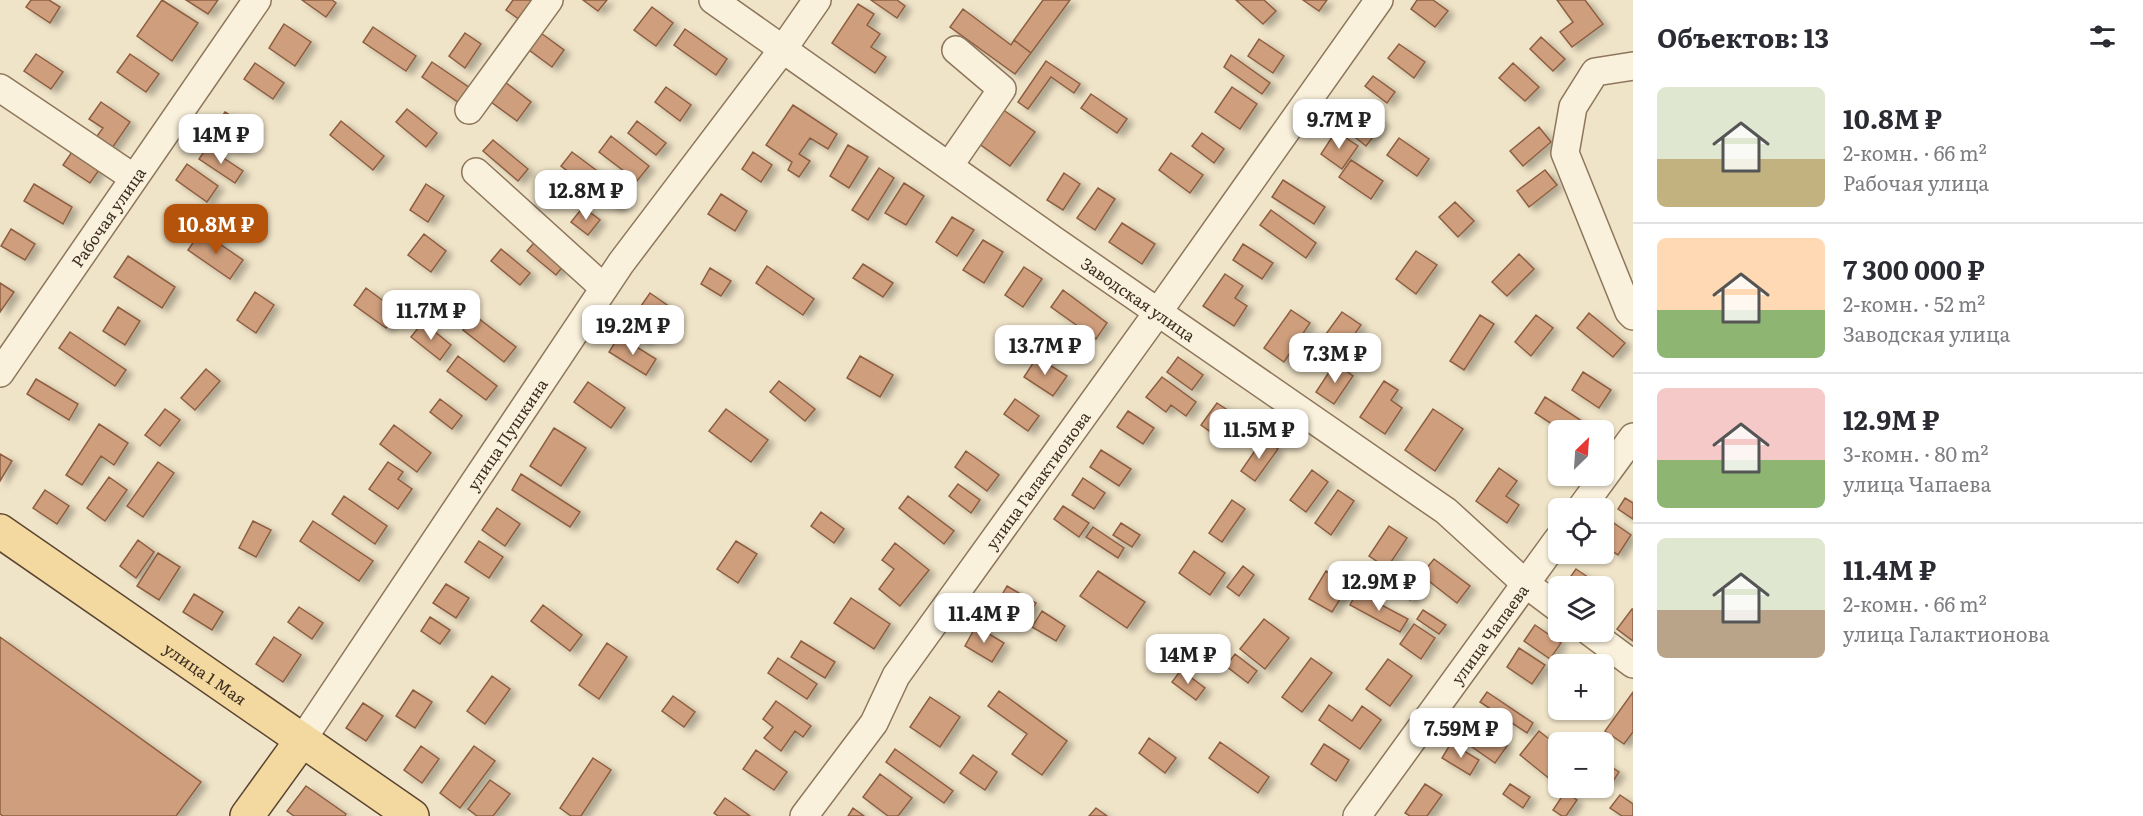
<!DOCTYPE html>
<html lang="ru">
<meta charset="utf-8">
<style>
:root{--surface:#fff;--page:#f7f7f7;--text:#2b2b33;--muted:#7c7c81;--line:#e1e1e2;--accent:#b45309}
body{margin:0;font-family:Literata,serif;background:var(--page);color:var(--text);height:100vh;display:flex;flex-direction:column;font-size:22px;white-space:nowrap}
*{box-sizing:border-box;margin:0}
p{font-size:20px;color:var(--muted)}
.icon{flex:none;width:33px;height:33px;fill:none;stroke:currentColor;stroke-width:2;stroke-linecap:round;stroke-linejoin:round}
.map{position:relative;flex:1;overflow:hidden}
.details{display:flex;flex-direction:column;background:var(--surface);width:510px}
.details>*{flex:none}
.needle{width:39px;rotate:25deg}
.fabs{position:absolute;left:1548px;top:420px;display:grid;gap:12px}
.fabs a{display:grid;place-items:center;width:66px;height:66px;border-radius:9px;background:var(--surface);box-shadow:0 2px 4px #0004;font-size:30px}
.price{position:absolute;translate:-50% -51px;padding:0 14px;border-radius:12px;background:#fff;color:#222;font-size:20px;line-height:39px;filter:drop-shadow(0 2px 3px #0008)}
.price::after{content:'';position:absolute;left:50%;top:36px;width:18px;height:14px;margin-left:-9px;background:inherit;clip-path:polygon(0 0,100% 0,50% 100%)}
.price.on{background:var(--accent);color:#fff}
ul{padding:0;list-style:none}
li{display:flex;align-items:center;gap:18px;height:150px;padding:0 24px}
li+li{border-top:2px solid var(--line)}
li span{display:grid;place-items:center;flex:none;width:168px;height:120px;border-radius:9px;color:#555}
li>.icon{margin-inline-start:auto}
span .icon{width:72px;height:72px;fill:#fffc;stroke-width:1}
li b{font-size:26px}
h2{display:flex;justify-content:space-between;align-items:center;height:72px;padding:0 24px;font-size:26px}
main{display:flex;flex:1;min-height:0}
.map>svg:first-child{display:block}
.building{fill:#cf9f7d;stroke:#8d5f41;stroke-width:1.5;filter:url(#shadow)}
.lines{fill:none;stroke-linecap:round;stroke-linejoin:round}
.minor-casing{stroke:#8d765c;stroke-width:30}
.major-casing{stroke:#5b4430;stroke-width:36}
.minor{stroke:#faf1dc;stroke-width:27}
.major{stroke:#f3d9a0;stroke-width:33}
.labels{text-anchor:middle;dominant-baseline:central;stroke-width:5;stroke-linejoin:round;paint-order:stroke}
.street-label{font-size:16px;fill:#3d2e20;stroke:#f7eed8}
</style>
<main>
<div class="map">
<svg width="1633" height="816" viewBox="0 0 1633 816">
<defs>
<filter id="shadow"><feDropShadow dx="6" dy="4" stdDeviation="3" flood-color="#0004"/></filter>
</defs>
<rect width="100%" height="100%" fill="#f0e4c8"/>
<path class="building" d="M 31,0 L 49,0 L 60,7 L 50,23 L 26,7 Z
M 162,0 L 198,23 L 172,61 L 137,36 Z
M 186,0 L 218,0 L 208,14 Z
M 302,0 L 332,0 L 336,3 L 326,17 Z
M 513,0 L 538,0 L 523,22 L 506,10 Z
M 583,0 L 607,0 L 598,11 Z
M 871,0 L 897,0 L 905,6 L 897,18 Z
M 1043,0 L 1070,0 L 1031,53 L 1014,40 Z
M 1236,0 L 1264,0 L 1276,11 L 1263,24 Z
M 1303,0 L 1327,0 L 1319,11 Z
M 1417,0 L 1433,0 L 1448,11 L 1435,27 L 1411,9 Z
M 1557,0 L 1585,0 L 1603,24 L 1572,47 L 1560,32 L 1573,22 Z
M 858,4 L 874,14 L 867,25 L 880,34 L 871,47 L 886,57 L 875,73 L 832,43 Z
M 652,7 L 673,23 L 656,46 L 634,30 Z
M 963,9 L 1011,45 L 1014,40 L 1031,53 L 1015,74 L 950,27 Z
M 284,24 L 311,42 L 295,66 L 269,48 Z
M 373,27 L 416,56 L 406,71 L 363,42 Z
M 685,29 L 727,59 L 716,75 L 674,45 Z
M 465,33 L 481,44 L 465,68 L 449,56 Z
M 541,33 L 564,50 L 552,67 L 529,50 Z
M 1541,37 L 1565,59 L 1553,71 L 1530,49 Z
M 1259,39 L 1284,56 L 1273,73 L 1248,56 Z
M 1399,44 L 1425,62 L 1414,78 L 1388,58 Z
M 36,54 L 63,72 L 51,89 L 24,71 Z
M 130,54 L 159,74 L 146,92 L 117,72 Z
M 1231,55 L 1270,83 L 1262,94 L 1224,67 Z
M 1046,61 L 1080,84 L 1074,93 L 1051,77 L 1028,109 L 1018,102 Z
M 432,62 L 473,90 L 462,105 L 422,77 Z
M 255,63 L 284,83 L 273,99 L 244,79 Z
M 1513,63 L 1539,87 L 1525,101 L 1499,78 Z
M 1373,76 L 1395,92 L 1387,103 L 1365,86 Z
M 505,82 L 531,102 L 517,121 L 491,102 Z
M 666,87 L 691,105 L 680,121 L 655,102 Z
M 1232,87 L 1257,104 L 1240,129 L 1215,112 Z
M 1091,94 L 1127,119 L 1117,133 L 1081,108 Z
M 101,102 L 130,122 L 110,151 L 94,140 L 103,128 L 89,119 Z
M 1357,102 L 1384,123 L 1366,146 L 1340,125 Z
M 793,105 L 837,134 L 828,149 L 810,138 L 799,154 L 810,161 L 799,177 L 788,170 L 792,162 L 766,145 Z
M 407,109 L 437,133 L 426,147 L 396,122 Z
M 1002,109 L 1035,132 L 1010,166 L 978,143 Z
M 225,112 L 250,128 L 236,148 L 211,132 Z
M 341,121 L 384,156 L 373,170 L 330,135 Z
M 637,121 L 666,143 L 656,155 L 628,133 Z
M 1539,127 L 1551,142 L 1523,166 L 1510,151 Z
M 1336,131 L 1358,146 L 1342,169 L 1321,154 Z
M 1202,133 L 1224,149 L 1214,163 L 1192,146 Z
M 611,136 L 649,166 L 637,181 L 599,152 Z
M 1399,138 L 1429,159 L 1417,176 L 1387,155 Z
M 493,140 L 528,169 L 518,181 L 483,151 Z
M 848,145 L 868,157 L 849,188 L 830,176 Z
M 207,147 L 243,171 L 235,183 L 199,159 Z
M 74,149 L 101,167 L 90,183 L 63,165 Z
M 572,152 L 628,194 L 617,208 L 561,166 Z
M 753,152 L 772,165 L 761,182 L 742,169 Z
M 1171,153 L 1203,175 L 1190,193 L 1159,170 Z
M 1351,160 L 1383,181 L 1371,199 L 1339,177 Z
M 187,164 L 218,186 L 207,202 L 176,180 Z
M 879,168 L 894,178 L 868,220 L 852,210 Z
M 1545,170 L 1557,185 L 1529,207 L 1517,191 Z
M 1064,173 L 1080,184 L 1063,210 L 1047,200 Z
M 1283,180 L 1325,207 L 1314,224 L 1272,197 Z
M 904,183 L 924,196 L 906,225 L 885,213 Z
M 34,184 L 72,207 L 63,224 L 24,201 Z
M 426,184 L 444,196 L 428,222 L 410,210 Z
M 1098,188 L 1115,199 L 1095,230 L 1077,218 Z
M 721,194 L 747,211 L 735,231 L 708,214 Z
M 1455,202 L 1474,221 L 1458,237 L 1439,217 Z
M 583,207 L 600,220 L 588,235 L 571,222 Z
M 1271,210 L 1316,243 L 1306,258 L 1260,225 Z
M 952,217 L 974,230 L 957,256 L 936,242 Z
M 1122,223 L 1155,244 L 1142,264 L 1109,242 Z
M 11,229 L 35,244 L 25,260 L 1,246 Z
M 201,231 L 243,260 L 230,279 L 188,250 Z
M 424,234 L 446,251 L 431,272 L 408,255 Z
M 539,237 L 568,260 L 556,275 L 527,251 Z
M 983,240 L 1003,252 L 984,283 L 963,270 Z
M 1243,244 L 1273,263 L 1262,279 L 1233,260 Z
M 501,249 L 530,273 L 520,285 L 491,261 Z
M 1416,251 L 1437,265 L 1416,294 L 1396,279 Z
M 1519,254 L 1534,269 L 1507,296 L 1492,282 Z
M 128,256 L 175,287 L 162,308 L 114,277 Z
M 863,264 L 893,283 L 883,297 L 853,278 Z
M 767,266 L 814,299 L 803,315 L 756,283 Z
M 1024,267 L 1042,279 L 1023,307 L 1005,295 Z
M 710,268 L 731,281 L 721,296 L 701,284 Z
M 1225,274 L 1243,286 L 1235,298 L 1247,306 L 1234,326 L 1203,306 Z
M 0,283 L 14,292 L 0,312 Z
M 366,288 L 398,312 L 386,328 L 354,305 Z
M 1063,290 L 1107,323 L 1096,339 L 1051,307 Z
M 255,292 L 274,305 L 256,333 L 237,320 Z
M 650,293 L 670,307 L 645,342 L 625,329 Z
M 118,307 L 140,321 L 125,345 L 103,331 Z
M 1291,310 L 1310,323 L 1284,362 L 1264,348 Z
M 1342,312 L 1361,325 L 1342,352 L 1323,338 Z
M 1589,313 L 1625,343 L 1613,357 L 1577,328 Z
M 474,315 L 516,347 L 504,362 L 463,330 Z
M 1480,315 L 1494,324 L 1464,370 L 1450,361 Z
M 1536,315 L 1553,328 L 1531,356 L 1515,342 Z
M 423,322 L 451,345 L 440,360 L 411,337 Z
M 70,332 L 126,370 L 115,386 L 59,348 Z
M 619,336 L 656,359 L 646,375 L 609,352 Z
M 458,356 L 497,386 L 486,400 L 447,371 Z
M 860,356 L 893,375 L 880,397 L 847,378 Z
M 1037,357 L 1067,376 L 1053,396 L 1024,377 Z
M 1178,357 L 1203,375 L 1192,390 L 1167,372 Z
M 1335,363 L 1353,376 L 1334,404 L 1316,392 Z
M 206,369 L 220,381 L 195,410 L 181,398 Z
M 1583,372 L 1611,390 L 1599,408 L 1572,390 Z
M 1162,377 L 1196,402 L 1186,416 L 1171,405 L 1166,412 L 1146,397 Z
M 36,379 L 78,404 L 69,420 L 27,394 Z
M 779,381 L 815,409 L 805,421 L 770,392 Z
M 1384,381 L 1398,390 L 1391,400 L 1402,408 L 1385,434 L 1360,417 Z
M 588,382 L 625,408 L 611,428 L 574,402 Z
M 1545,397 L 1585,423 L 1580,430 L 1561,430 L 1535,413 Z
M 440,399 L 462,416 L 452,429 L 430,412 Z
M 1015,399 L 1039,416 L 1028,431 L 1004,414 Z
M 1217,403 L 1235,415 L 1219,438 L 1201,425 Z
M 165,409 L 180,420 L 160,446 L 145,435 Z
M 726,409 L 768,440 L 751,462 L 709,431 Z
M 1433,409 L 1463,429 L 1435,471 L 1405,450 Z
M 1128,411 L 1154,428 L 1143,444 L 1117,427 Z
M 99,424 L 128,443 L 114,465 L 101,456 L 82,485 L 66,475 Z
M 394,425 L 431,453 L 417,472 L 380,444 Z
M 554,428 L 586,448 L 561,486 L 530,466 Z
M 1263,439 L 1278,449 L 1255,481 L 1241,471 Z
M 1101,450 L 1131,469 L 1119,486 L 1090,467 Z
M 966,451 L 999,475 L 987,491 L 955,467 Z
M 0,454 L 12,461 L 0,481 Z
M 158,462 L 174,473 L 143,517 L 127,506 Z
M 388,462 L 403,472 L 398,479 L 412,489 L 398,509 L 369,489 Z
M 1499,468 L 1517,481 L 1506,496 L 1519,505 L 1507,523 L 1476,501 Z
M 1312,470 L 1328,482 L 1306,512 L 1290,500 Z
M 521,474 L 580,512 L 570,527 L 512,490 Z
M 109,477 L 127,490 L 105,521 L 87,508 Z
M 1083,478 L 1105,493 L 1094,509 L 1072,495 Z
M 958,484 L 980,500 L 971,513 L 949,496 Z
M 45,490 L 69,506 L 57,524 L 33,508 Z
M 1338,490 L 1354,501 L 1331,535 L 1315,523 Z
M 344,496 L 387,526 L 375,544 L 332,514 Z
M 908,496 L 954,531 L 944,544 L 899,508 Z
M 1625,498 L 1633,503 L 1633,519 L 1618,509 Z
M 1232,500 L 1245,509 L 1222,542 L 1209,533 Z
M 1063,506 L 1089,523 L 1079,537 L 1054,519 Z
M 497,508 L 520,524 L 505,546 L 482,530 Z
M 821,512 L 844,529 L 834,543 L 811,526 Z
M 1608,519 L 1631,535 L 1618,555 L 1604,546 L 1604,526 Z
M 253,521 L 271,530 L 256,557 L 239,548 Z
M 313,521 L 373,561 L 359,581 L 300,541 Z
M 1121,523 L 1140,535 L 1132,547 L 1113,535 Z
M 1389,526 L 1407,538 L 1387,568 L 1369,556 Z
M 1093,527 L 1124,548 L 1118,558 L 1086,537 Z
M 138,540 L 154,552 L 136,578 L 120,566 Z
M 479,541 L 503,557 L 489,578 L 465,562 Z
M 736,541 L 757,554 L 738,583 L 717,569 Z
M 895,543 L 929,570 L 900,606 L 879,589 L 894,569 L 882,560 Z
M 1194,551 L 1225,573 L 1210,595 L 1179,573 Z
M 158,553 L 180,567 L 159,600 L 137,586 Z
M 1434,559 L 1470,586 L 1457,603 L 1421,575 Z
M 1243,566 L 1254,575 L 1239,596 L 1227,587 Z
M 1576,569 L 1601,586 L 1564,586 Z
M 1098,571 L 1145,602 L 1127,628 L 1080,596 Z
M 1326,571 L 1349,585 L 1332,612 L 1309,599 Z
M 1413,577 L 1422,585 L 1410,600 L 1401,592 Z
M 446,584 L 469,598 L 456,618 L 433,603 Z
M 1007,586 L 1036,603 L 1024,624 L 995,607 Z
M 1357,592 L 1408,619 L 1400,632 L 1350,605 Z
M 194,594 L 223,612 L 212,630 L 183,612 Z
M 851,598 L 890,624 L 874,649 L 834,623 Z
M 543,605 L 582,635 L 570,651 L 531,621 Z
M 299,607 L 323,623 L 312,639 L 288,622 Z
M 1632,609 L 1633,609 L 1633,641 L 1617,629 Z
M 1423,610 L 1446,625 L 1439,634 L 1417,619 Z
M 1042,611 L 1065,626 L 1056,641 L 1032,627 Z
M 430,617 L 450,630 L 440,644 L 421,631 Z
M 1264,619 L 1289,638 L 1265,669 L 1240,649 Z
M 1414,624 L 1435,638 L 1421,659 L 1400,644 Z
M 1535,625 L 1561,643 L 1550,659 L 1524,641 Z
M 976,626 L 1004,643 L 992,662 L 965,646 Z
M 0,637 L 201,782 L 176,816 L 3,816 L 0,814 Z
M 274,637 L 301,655 L 283,682 L 256,664 Z
M 801,641 L 835,662 L 825,678 L 791,657 Z
M 607,643 L 627,657 L 599,699 L 579,685 Z
M 1519,648 L 1545,665 L 1532,684 L 1507,667 Z
M 1235,654 L 1257,671 L 1248,683 L 1226,666 Z
M 778,658 L 817,684 L 807,699 L 768,673 Z
M 1311,658 L 1332,673 L 1302,712 L 1282,697 Z
M 1388,659 L 1412,676 L 1390,706 L 1366,689 Z
M 1181,670 L 1205,688 L 1196,700 L 1172,682 Z
M 492,676 L 510,689 L 485,724 L 467,711 Z
M 413,690 L 432,702 L 415,728 L 396,716 Z
M 999,691 L 1067,741 L 1042,775 L 1012,754 L 1027,734 L 988,706 Z
M 1487,692 L 1533,723 L 1527,733 L 1480,702 Z
M 1633,692 L 1633,732 L 1624,744 L 1605,731 Z
M 673,696 L 695,712 L 684,727 L 662,711 Z
M 930,697 L 960,717 L 940,747 L 910,727 Z
M 776,701 L 811,726 L 803,737 L 795,731 L 781,751 L 764,738 L 773,727 L 763,719 Z
M 363,703 L 383,716 L 366,741 L 346,728 Z
M 1329,705 L 1352,721 L 1362,706 L 1381,720 L 1360,749 L 1319,720 Z
M 1467,718 L 1507,746 L 1495,763 L 1455,735 Z
M 1539,731 L 1558,746 L 1558,781 L 1556,784 L 1520,755 Z
M 1149,738 L 1176,758 L 1165,773 L 1139,753 Z
M 1220,742 L 1269,777 L 1258,793 L 1209,758 Z
M 1451,743 L 1479,760 L 1470,775 L 1442,758 Z
M 1324,744 L 1349,760 L 1336,781 L 1311,764 Z
M 421,746 L 439,759 L 422,783 L 404,770 Z
M 474,746 L 495,761 L 460,808 L 440,793 Z
M 895,749 L 953,791 L 944,803 L 886,762 Z
M 756,750 L 787,772 L 774,790 L 743,769 Z
M 973,755 L 997,772 L 985,790 L 960,773 Z
M 593,758 L 611,770 L 581,816 L 571,816 L 560,808 Z
M 1604,762 L 1619,772 L 1612,783 L 1604,778 Z
M 880,774 L 912,798 L 898,816 L 888,816 L 863,797 Z
M 490,780 L 510,794 L 493,816 L 477,816 L 468,809 Z
M 1425,784 L 1442,795 L 1427,816 L 1410,816 L 1405,813 Z
M 1510,784 L 1530,797 L 1523,808 L 1503,794 Z
M 306,786 L 346,814 L 345,816 L 294,816 L 287,811 Z
M 1565,792 L 1577,800 L 1566,816 L 1562,816 L 1553,810 Z
M 1620,795 L 1633,804 L 1633,816 L 1622,816 L 1610,808 Z
M 725,798 L 750,816 L 718,816 L 714,813 Z
M 853,808 L 864,816 L 848,816 Z
M 1096,808 L 1107,816 L 1089,816 Z"/>
<g class="lines">
<g class="minor-casing">
<g id="minor">
<path id="s1" d="M 713,0 L 1055,241 L 1446,511 L 1526,584 L 1558,608"/>
<path d="M 1633,66 L 1595,72 L 1573,107 L 1565,153 L 1629,312 L 1633,316"/>
<path d="M 0,88 L 134,178"/>
<path d="M 469,110 L 549,0"/>
<path d="M 949,166 L 1002,89 L 956,50"/>
<path d="M 476,172 L 604,288"/>
<path id="s2" d="M 0,373 L 257,0"/>
<path d="M 1581,508 L 1633,437"/>
<path d="M 1590,632 L 1633,664"/>
<path id="s3" d="M 302,740 L 621,263 L 783,49 L 817,0"/>
<path id="s4" d="M 804,816 L 874,723 L 896,676 L 1158,312 L 1379,0"/>
<path id="s5" d="M 1357,816 L 1558,539"/>
</g>
</g>
<g class="major-casing">
<g id="major">
<path id="s6" d="M 0,531 L 412,816"/>
<path d="M 247,816 L 302,740"/>
</g>
</g>
<use href="#minor" class="minor"/>
<use href="#major" class="major"/>
</g>
<g class="labels">
<g class="street-label">
<text stroke="none"><textPath href="#s2" startOffset="190">Рабочая улица</textPath></text>
<text stroke="none"><textPath href="#s1" startOffset="520">Заводская улица</textPath></text>
<text stroke="none"><textPath href="#s3" startOffset="368">улица Пушкина</textPath></text>
<text stroke="none"><textPath href="#s4" startOffset="410">улица Галактионова</textPath></text>
<text stroke="none"><textPath href="#s5" startOffset="225">улица Чапаева</textPath></text>
<text stroke="none"><textPath href="#s6" startOffset="250">улица 1 Мая</textPath></text>
</g>
</g>
</svg>
<div class="fabs">
<a><svg class="needle" viewBox="-14 -14 28 28"><path d="M0-13l5 13h-10z" fill="#e53935"/><path d="M0 13l5-13h-10z" fill="#7c7c81"/></svg></a>
<a><svg class="icon" aria-label="locate" viewBox="0 0 24 24"><circle cx="12" cy="12" r="6"/><path d="M12 2v4M12 18v4M2 12h4M18 12h4"/></svg></a>
<a><svg class="icon" aria-label="layers" viewBox="0 0 24 24"><path d="M12 4l9 5-9 5-9-5zM3 14l9 5 9-5"/></svg></a>
<a>+</a>
<a>−</a>
</div>
<b class="price" style="left:1339px;top:150px">9.7M ₽</b>
<b class="price" style="left:221px;top:165px">14M ₽</b>
<b class="price" style="left:586px;top:221px">12.8M ₽</b>
<b class="price on" style="left:216px;top:255px">10.8M ₽</b>
<b class="price" style="left:431px;top:341px">11.7M ₽</b>
<b class="price" style="left:633px;top:356px">19.2M ₽</b>
<b class="price" style="left:1045px;top:376px">13.7M ₽</b>
<b class="price" style="left:1335px;top:384px">7.3M ₽</b>
<b class="price" style="left:1259px;top:460px">11.5M ₽</b>
<b class="price" style="left:1379px;top:612px">12.9M ₽</b>
<b class="price" style="left:984px;top:644px">11.4M ₽</b>
<b class="price" style="left:1188px;top:685px">14M ₽</b>
<b class="price" style="left:1461px;top:759px">7.59M ₽</b>
</div>
<section class="details">
<h2>Объектов: 13<svg class="icon" aria-label="filters" viewBox="0 0 24 24"><path d="M4 7h16M4 17h16"/><circle cx="9" cy="7" r="2"/><circle cx="15" cy="17" r="2"/></svg></h2>
<ul>
<li><span style="background:linear-gradient(#dfe7d0 60%,#c2b280 0)"><svg class="icon" aria-label="home" viewBox="0 0 24 24"><path d="M3 11l9-7 9 7M6 9v11h12V9"/></svg></span><div><b>10.8M ₽</b><p>2-комн. · 66 m²</p><p>Рабочая улица</p></div></li>
<li><span style="background:linear-gradient(#ffd9b3 60%,#8fb573 0)"><svg class="icon" aria-label="home" viewBox="0 0 24 24"><path d="M3 11l9-7 9 7M6 9v11h12V9"/></svg></span><div><b>7 300 000 ₽</b><p>2-комн. · 52 m²</p><p>Заводская улица</p></div></li>
<li><span style="background:linear-gradient(#f6c9c9 60%,#8fb573 0)"><svg class="icon" aria-label="home" viewBox="0 0 24 24"><path d="M3 11l9-7 9 7M6 9v11h12V9"/></svg></span><div><b>12.9M ₽</b><p>3-комн. · 80 m²</p><p>улица Чапаева</p></div></li>
<li><span style="background:linear-gradient(#dfe7d0 60%,#b9a48a 0)"><svg class="icon" aria-label="home" viewBox="0 0 24 24"><path d="M3 11l9-7 9 7M6 9v11h12V9"/></svg></span><div><b>11.4M ₽</b><p>2-комн. · 66 m²</p><p>улица Галактионова</p></div></li>
</ul>
</section>
</main>
